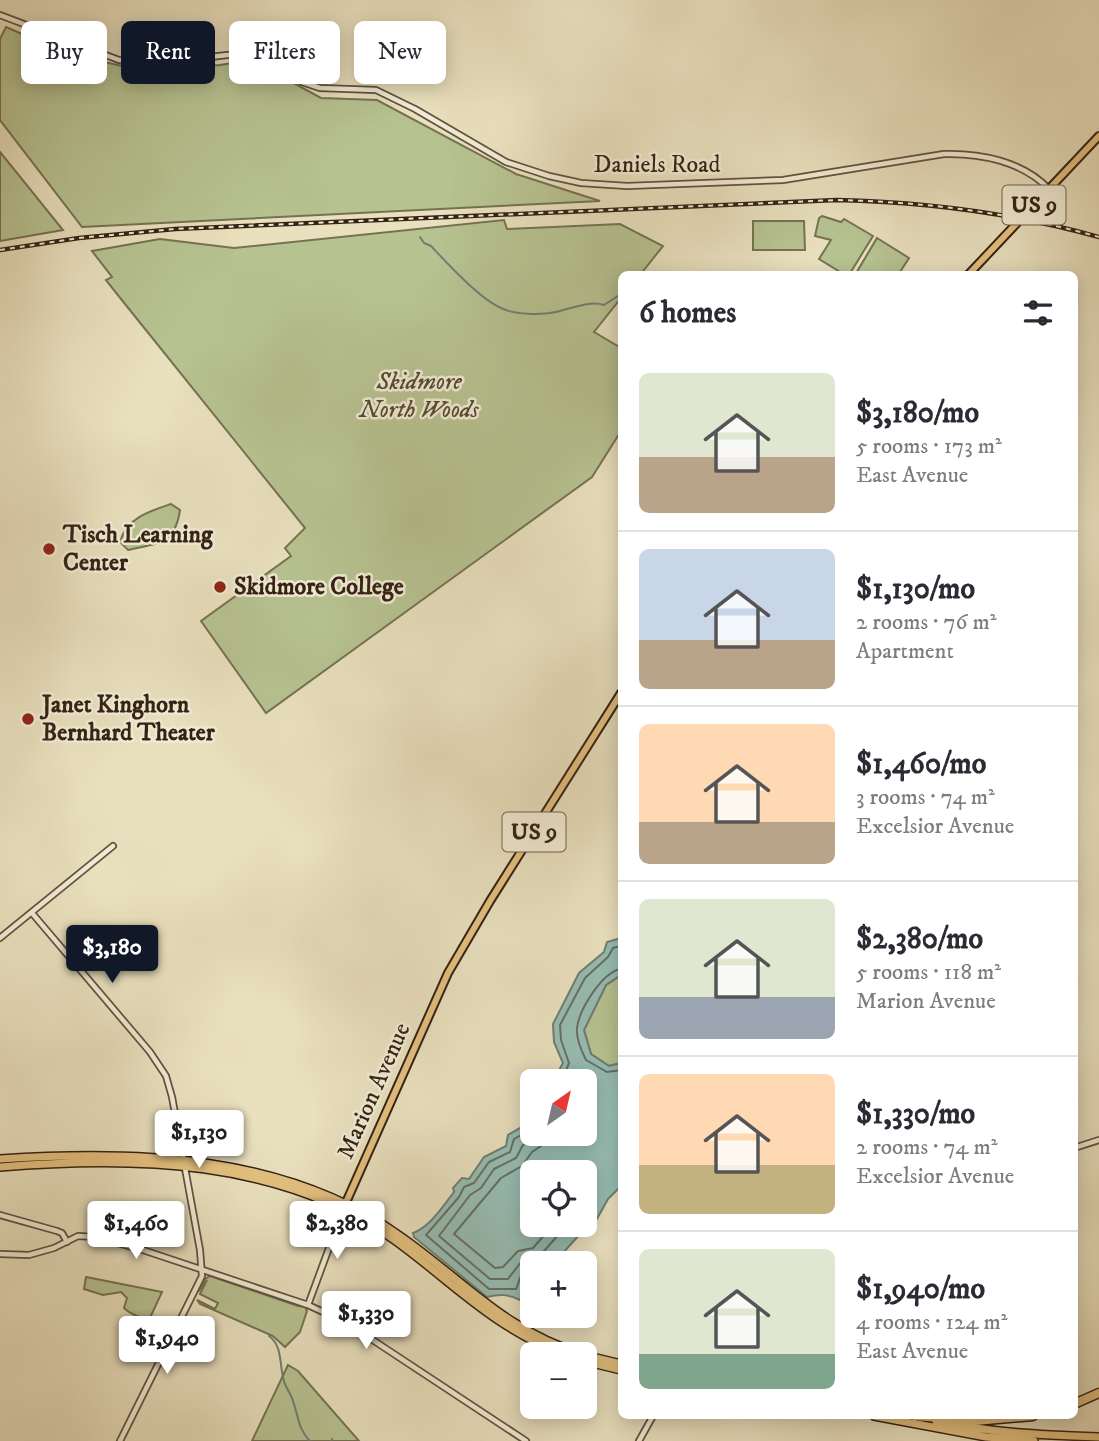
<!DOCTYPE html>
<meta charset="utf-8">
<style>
:root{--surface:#fff;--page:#f7f7f7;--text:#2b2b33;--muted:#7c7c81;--line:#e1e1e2;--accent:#111827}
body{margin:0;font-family:"IM FELL DW Pica",serif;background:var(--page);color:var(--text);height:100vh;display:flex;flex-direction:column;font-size:26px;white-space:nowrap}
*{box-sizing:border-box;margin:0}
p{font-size:23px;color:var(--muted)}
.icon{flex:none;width:38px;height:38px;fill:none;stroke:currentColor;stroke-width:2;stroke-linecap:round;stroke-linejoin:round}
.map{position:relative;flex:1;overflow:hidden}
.panel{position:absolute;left:618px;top:271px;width:460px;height:1148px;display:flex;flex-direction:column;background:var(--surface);border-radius:10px;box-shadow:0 4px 18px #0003}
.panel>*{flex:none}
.guide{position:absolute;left:21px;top:21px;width:492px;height:63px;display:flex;gap:14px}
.needle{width:46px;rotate:34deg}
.controls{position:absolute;left:520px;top:1069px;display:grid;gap:14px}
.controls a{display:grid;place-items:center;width:77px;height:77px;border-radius:10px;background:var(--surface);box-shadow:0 4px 18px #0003;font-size:35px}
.price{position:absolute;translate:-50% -60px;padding:0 16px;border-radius:7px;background:#fff;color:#222;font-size:23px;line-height:46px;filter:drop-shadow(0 2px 4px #0008)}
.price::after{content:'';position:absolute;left:50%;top:42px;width:21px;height:16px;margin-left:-10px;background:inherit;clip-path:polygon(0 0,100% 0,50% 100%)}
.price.active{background:var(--accent);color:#fff}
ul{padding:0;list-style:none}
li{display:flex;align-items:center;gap:21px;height:175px;padding:0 21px}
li+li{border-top:2px solid var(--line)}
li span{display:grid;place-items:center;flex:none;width:196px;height:140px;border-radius:10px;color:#555}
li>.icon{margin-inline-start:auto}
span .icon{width:84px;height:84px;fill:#fffc;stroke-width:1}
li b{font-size:30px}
h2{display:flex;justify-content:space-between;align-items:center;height:84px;padding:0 21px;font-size:30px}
.pill{padding:0 24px;border-radius:10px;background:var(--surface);box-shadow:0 4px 18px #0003;font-size:24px;line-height:63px}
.pill.active{background:var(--accent);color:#fff}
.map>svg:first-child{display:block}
.green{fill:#b7c291;stroke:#757252;stroke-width:2}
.water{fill:#97bdb3;stroke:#6f7f73;stroke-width:2;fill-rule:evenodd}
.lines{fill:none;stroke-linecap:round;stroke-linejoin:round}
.shore{stroke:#657064;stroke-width:2}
.stream{stroke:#6f7f73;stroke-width:2}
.tertiary-casing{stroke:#60523e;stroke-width:8}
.primary-casing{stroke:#332214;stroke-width:10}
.trunk-casing{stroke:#332214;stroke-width:10}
.motorway-casing{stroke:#332214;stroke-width:11}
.tertiary{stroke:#f1ebd5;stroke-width:4.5}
.primary{stroke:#e4c07f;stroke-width:6}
.trunk{stroke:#e4c07f;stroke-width:7}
.motorway{stroke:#e4c07f;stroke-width:8}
.rail-casing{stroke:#332214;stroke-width:4.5}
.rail{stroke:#f1ebd5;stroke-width:2;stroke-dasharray:5;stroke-linecap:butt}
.poi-dot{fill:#8f2418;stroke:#f1ebd5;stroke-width:2.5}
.labels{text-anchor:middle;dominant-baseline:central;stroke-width:5;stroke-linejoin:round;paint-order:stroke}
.shield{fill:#f1ebd5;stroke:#6c5e4e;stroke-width:2}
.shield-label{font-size:23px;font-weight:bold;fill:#332214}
.street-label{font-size:24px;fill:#332214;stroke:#f1ebd5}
.park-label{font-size:24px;font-style:italic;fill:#544a33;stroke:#f1ebd5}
.poi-label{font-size:24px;font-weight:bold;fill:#332214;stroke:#f1ebd5;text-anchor:start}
</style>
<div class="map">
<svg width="1099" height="1441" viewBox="0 0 1099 1441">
<rect width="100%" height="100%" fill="#e9e0be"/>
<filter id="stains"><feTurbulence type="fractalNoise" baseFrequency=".00286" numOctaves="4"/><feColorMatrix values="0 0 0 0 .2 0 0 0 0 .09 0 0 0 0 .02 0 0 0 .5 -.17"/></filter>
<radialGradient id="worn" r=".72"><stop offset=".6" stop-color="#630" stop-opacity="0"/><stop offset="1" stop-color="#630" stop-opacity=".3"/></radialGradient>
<path class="green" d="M 6,27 L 65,53 L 144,71 L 220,65 L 251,60 L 321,98 L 377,100 L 516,174 L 600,201 L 82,227 L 0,120 L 0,39 Z
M 0,152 L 63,230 L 0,241 Z
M 822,216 L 841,222 L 844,219 L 873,236 L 849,275 L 845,275 L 819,259 L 831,240 L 815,236 L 819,218 Z
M 504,220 L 507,229 L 620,224 L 663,246 L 640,275 L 621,275 L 621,298 L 594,332 L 621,348 L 621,431 L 592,477 L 266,713 L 201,621 L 291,556 L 285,548 L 305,528 L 125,304 L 106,280 L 112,277 L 92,251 L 160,239 L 234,248 Z
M 753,221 L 804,221 L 805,250 L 753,250 Z
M 877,238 L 909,258 L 898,275 L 855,275 Z
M 171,504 L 180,510 C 175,546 156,543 128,550 L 120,542 C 126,518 150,511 171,504 Z
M 621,975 L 621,1063 L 609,1066 L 591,1054 L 584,1030 L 606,985 Z
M 210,1276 L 298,1306 L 305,1307 L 307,1311 L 300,1332 L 285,1347 L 273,1336 L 200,1304 L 197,1300 L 215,1309 L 218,1303 L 200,1294 L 207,1280 L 198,1292 L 205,1279 Z
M 86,1277 L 162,1292 L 149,1320 C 141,1318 130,1314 124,1308 L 127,1298 L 121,1292 L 103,1295 L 84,1289 Z
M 288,1365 L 298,1371 L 359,1441 L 252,1441 Z"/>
<path class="water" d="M 621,938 L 621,975 L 606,985 L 584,1030 L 591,1054 L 609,1066 L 621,1063 L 621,1186 L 608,1199 L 594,1224 L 580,1234 L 554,1263 L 532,1264 C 532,1271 524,1292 520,1300 C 508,1294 500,1294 487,1297 L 414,1237 L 413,1233 C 430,1227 443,1206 454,1192 L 453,1188 L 462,1178 L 469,1179 L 484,1157 L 506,1146 L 508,1135 L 532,1121 L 532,1134 L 584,1134 L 584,1082 L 553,1081 L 563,1063 L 554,1042 L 553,1024 L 579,973 L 604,952 L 607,942 ZM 532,1172 L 584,1172 L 584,1225 L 532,1225 Z"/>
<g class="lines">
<path class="shore" d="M 621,969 C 602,972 579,1010 577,1028 C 576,1037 582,1052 586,1060 L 607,1072 L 621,1070
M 561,1082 L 569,1063 L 561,1040 L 560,1025 L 585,978 L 608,957 L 613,948 L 621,946
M 532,1129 L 514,1139 L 510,1152 L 489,1162 L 474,1183 L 464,1187 L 459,1197 L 426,1235 L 489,1289 L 516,1289 C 521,1280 519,1268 532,1268
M 541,1134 L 523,1145 L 516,1158 L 494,1169 L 481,1188 L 470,1195 L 439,1236 L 490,1279 L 508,1279 L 521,1262 L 539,1259 L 544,1251 L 567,1225
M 553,1225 L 533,1248 L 518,1251 L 503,1267 L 495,1268 L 454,1234 L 501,1178 L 522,1166 L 532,1152 L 547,1142 L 554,1134"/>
<path class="stream" d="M 420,237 L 424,243 L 431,246 C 449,265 479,298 501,308 C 515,315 541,315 556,312 C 570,309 590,300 604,305 L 621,294
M 269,1336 C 283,1346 279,1365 284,1381 C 285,1386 289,1391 291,1396 C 298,1411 297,1429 310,1441
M 331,1441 L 332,1439"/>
<g class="tertiary-casing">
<path id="tertiary" d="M 0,15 L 119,60 L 153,64 L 227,55 L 249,55 L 268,62 L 302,82 L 320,88 L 376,90 L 415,109 L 506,162 L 549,176 L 581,183 L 627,186 L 783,180 L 944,154 C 980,153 1022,161 1049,189
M 32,913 L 150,1052 L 166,1076 L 172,1097 L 200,1250 L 202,1276 L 120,1441
M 0,938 L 113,846
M 1074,1148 L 1099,1140
M 0,1215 L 57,1231 L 62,1233 L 67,1242
M 0,1254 L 29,1255 L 54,1248 L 78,1236 L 95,1237 L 143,1250 L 308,1305 L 347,1323 L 526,1441
M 308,1305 L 343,1210
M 639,1441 L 653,1416"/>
</g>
<g class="primary-casing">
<path id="primary" d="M 968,275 L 1099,136
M 344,1207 L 448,973 L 490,901 L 621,693"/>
</g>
<g class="trunk-casing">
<path id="trunk" d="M 0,1159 C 136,1150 285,1154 400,1236 C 463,1280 505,1331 582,1354
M 0,1167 C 132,1156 281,1159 393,1239 C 453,1282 491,1326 563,1354
M 584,1355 L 621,1364
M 584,1361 L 621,1370
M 874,1416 L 986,1437 L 1034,1441
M 936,1421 C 990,1433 1044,1435 1099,1437"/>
</g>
<g class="motorway-casing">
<path id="motorway" d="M 1074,1404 L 1099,1393
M 915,1416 L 975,1421 L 1033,1416"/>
</g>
<use href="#tertiary" class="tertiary"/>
<use href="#primary" class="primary"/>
<use href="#trunk" class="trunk"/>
<use href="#motorway" class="motorway"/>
<g class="rail-casing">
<path id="rail" d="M 0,250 L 79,238 L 175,229 L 837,200 C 927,202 1013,213 1099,237"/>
</g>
<use href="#rail" class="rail"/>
</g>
<g class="poi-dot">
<circle cx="49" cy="549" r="7"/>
<circle cx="220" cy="587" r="7"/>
<circle cx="28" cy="719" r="7"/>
</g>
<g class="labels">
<g class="shield">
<rect x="1002.5" y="185.5" width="63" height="39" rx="5"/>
<rect x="502.5" y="812.5" width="63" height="39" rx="5"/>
</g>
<g class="shield-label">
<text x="1034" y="205">US 9</text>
<text x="534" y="832">US 9</text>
</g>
<g class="street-label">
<text x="657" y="165">Daniels Road</text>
<text transform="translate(374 1091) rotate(-66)">Marion Avenue</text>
</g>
<g class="park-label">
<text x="419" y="382">Skidmore<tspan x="419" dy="28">North Woods</tspan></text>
</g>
<g class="poi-label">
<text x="63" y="535">Tisch Learning<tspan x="63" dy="28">Center</tspan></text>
<text x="234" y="587">Skidmore College</text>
<text x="42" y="705">Janet Kinghorn<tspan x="42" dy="28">Bernhard Theater</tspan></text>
</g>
</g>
<rect width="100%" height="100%" filter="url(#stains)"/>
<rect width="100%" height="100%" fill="url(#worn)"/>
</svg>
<div class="controls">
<a><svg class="needle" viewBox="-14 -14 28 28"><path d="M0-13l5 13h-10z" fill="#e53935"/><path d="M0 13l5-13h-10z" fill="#7c7c81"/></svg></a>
<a><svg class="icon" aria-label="locate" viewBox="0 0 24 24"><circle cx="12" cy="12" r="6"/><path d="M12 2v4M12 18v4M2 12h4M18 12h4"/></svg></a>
<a>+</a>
<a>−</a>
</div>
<b class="price active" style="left:112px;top:985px">$3,180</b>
<b class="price" style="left:199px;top:1170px">$1,130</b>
<b class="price" style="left:136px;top:1261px">$1,460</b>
<b class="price" style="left:337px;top:1261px">$2,380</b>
<b class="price" style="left:366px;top:1351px">$1,330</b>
<b class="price" style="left:167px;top:1376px">$1,940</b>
<div class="guide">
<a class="pill">Buy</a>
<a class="pill active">Rent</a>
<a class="pill">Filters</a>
<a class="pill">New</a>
</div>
<section class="panel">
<h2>6 homes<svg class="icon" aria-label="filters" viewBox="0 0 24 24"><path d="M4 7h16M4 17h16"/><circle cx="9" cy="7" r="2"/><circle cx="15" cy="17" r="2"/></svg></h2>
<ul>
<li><span style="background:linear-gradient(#dfe7d0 60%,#b9a48a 0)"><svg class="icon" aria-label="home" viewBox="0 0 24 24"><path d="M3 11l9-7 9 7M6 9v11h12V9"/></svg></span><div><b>$3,180/mo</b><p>5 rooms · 173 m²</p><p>East Avenue</p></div></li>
<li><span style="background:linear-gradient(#c9d6e8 65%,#b9a48a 0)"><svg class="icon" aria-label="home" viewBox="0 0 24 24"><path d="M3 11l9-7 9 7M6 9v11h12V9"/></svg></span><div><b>$1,130/mo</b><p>2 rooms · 76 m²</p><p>Apartment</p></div></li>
<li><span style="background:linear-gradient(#ffd9b3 70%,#b9a48a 0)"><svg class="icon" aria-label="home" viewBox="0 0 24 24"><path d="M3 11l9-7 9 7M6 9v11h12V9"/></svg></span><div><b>$1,460/mo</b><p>3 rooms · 74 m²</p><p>Excelsior Avenue</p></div></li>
<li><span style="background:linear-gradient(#dfe7d0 70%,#9aa5b1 0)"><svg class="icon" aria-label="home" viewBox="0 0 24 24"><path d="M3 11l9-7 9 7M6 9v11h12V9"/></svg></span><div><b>$2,380/mo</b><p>5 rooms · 118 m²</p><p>Marion Avenue</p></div></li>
<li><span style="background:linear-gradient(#ffd9b3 65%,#c2b280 0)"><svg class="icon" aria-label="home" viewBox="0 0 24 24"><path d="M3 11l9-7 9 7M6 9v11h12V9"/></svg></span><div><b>$1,330/mo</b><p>2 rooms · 74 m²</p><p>Excelsior Avenue</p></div></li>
<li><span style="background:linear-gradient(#dfe7d0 75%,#7fa58c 0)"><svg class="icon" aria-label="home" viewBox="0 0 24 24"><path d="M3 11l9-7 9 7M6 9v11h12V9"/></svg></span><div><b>$1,940/mo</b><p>4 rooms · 124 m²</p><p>East Avenue</p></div></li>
</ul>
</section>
</div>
